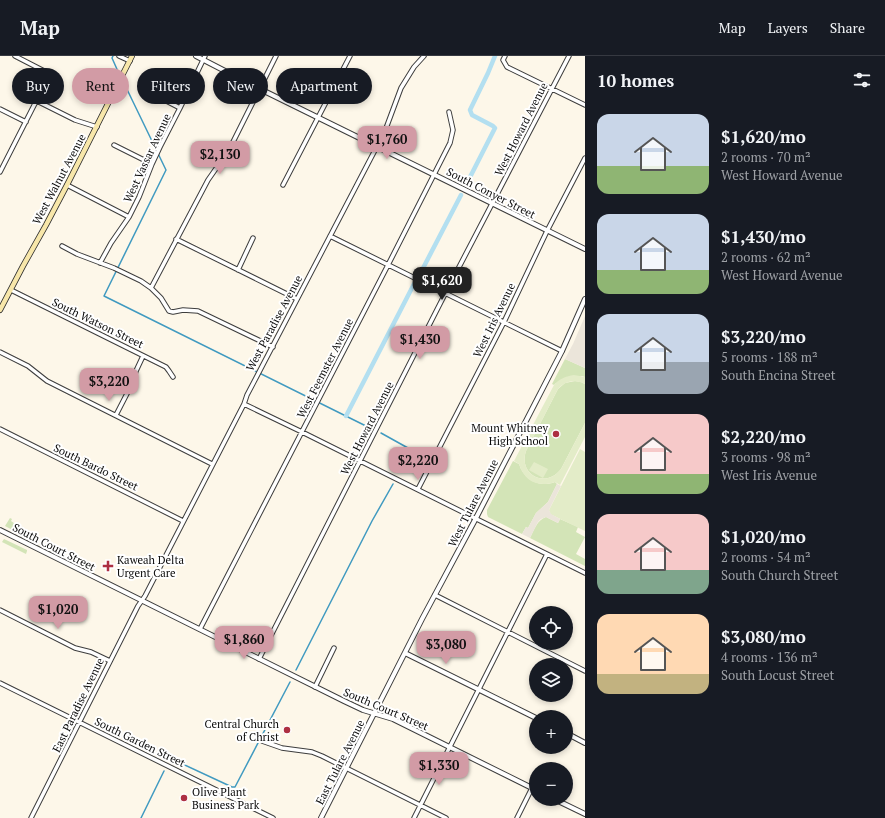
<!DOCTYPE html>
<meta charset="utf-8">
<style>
:root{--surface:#171b24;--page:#242831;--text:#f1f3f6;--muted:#9ea1a6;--line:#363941;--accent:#d29ba5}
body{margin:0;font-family:"PT Serif",serif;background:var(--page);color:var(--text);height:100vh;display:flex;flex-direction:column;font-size:15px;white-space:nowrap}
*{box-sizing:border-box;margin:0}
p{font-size:13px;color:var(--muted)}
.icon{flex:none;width:22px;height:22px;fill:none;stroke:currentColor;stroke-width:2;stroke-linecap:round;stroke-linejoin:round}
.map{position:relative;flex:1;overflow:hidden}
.side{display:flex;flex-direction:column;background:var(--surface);width:300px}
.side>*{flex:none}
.banner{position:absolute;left:12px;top:12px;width:380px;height:36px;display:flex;gap:8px}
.buttons{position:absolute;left:529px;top:550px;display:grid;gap:8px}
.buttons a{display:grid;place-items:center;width:44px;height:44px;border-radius:50%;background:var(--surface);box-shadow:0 2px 6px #0003;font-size:20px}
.price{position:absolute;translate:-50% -34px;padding:0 9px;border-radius:8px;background:var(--accent);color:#111;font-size:13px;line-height:26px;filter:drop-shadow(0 1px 2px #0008)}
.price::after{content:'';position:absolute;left:50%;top:24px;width:12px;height:9px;margin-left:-6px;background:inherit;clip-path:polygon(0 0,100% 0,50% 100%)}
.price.current{background:#222;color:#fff}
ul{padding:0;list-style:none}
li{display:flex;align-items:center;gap:12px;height:100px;padding:0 12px}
li span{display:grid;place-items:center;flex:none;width:112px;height:80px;border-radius:12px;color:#555}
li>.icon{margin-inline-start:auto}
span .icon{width:48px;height:48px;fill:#fffc;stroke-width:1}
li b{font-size:17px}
h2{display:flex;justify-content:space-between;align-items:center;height:48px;padding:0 12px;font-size:17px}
.pill{padding:0 14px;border-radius:18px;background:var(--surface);box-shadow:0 2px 6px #0003;font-size:14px;line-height:36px}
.pill.current{background:var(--accent);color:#111}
header{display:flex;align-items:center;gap:24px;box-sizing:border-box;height:56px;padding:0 20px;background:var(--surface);border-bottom:1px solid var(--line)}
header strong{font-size:19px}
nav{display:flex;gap:22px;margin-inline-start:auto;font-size:14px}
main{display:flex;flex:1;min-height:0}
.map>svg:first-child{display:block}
.green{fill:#d3e4b7}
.pitch{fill:#e3ecc8}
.plaza{fill:#ebe5da}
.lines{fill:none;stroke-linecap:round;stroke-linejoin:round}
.stream{stroke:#409ac0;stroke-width:1.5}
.canal{stroke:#b3dff0;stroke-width:4.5}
.minor-casing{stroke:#3d3d3d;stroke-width:5.5}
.tertiary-casing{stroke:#3d3d3d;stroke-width:6}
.secondary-casing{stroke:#2c2c2c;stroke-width:6}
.minor{stroke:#fff;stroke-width:3.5}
.tertiary{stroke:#fff;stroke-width:4}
.secondary{stroke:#f8e7aa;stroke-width:4.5}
.poi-dot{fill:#ad2f42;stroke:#fff;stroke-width:1.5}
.labels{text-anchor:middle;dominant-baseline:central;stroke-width:4;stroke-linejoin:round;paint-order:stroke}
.street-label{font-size:11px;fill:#0a0a0a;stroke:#fff}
.poi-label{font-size:11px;fill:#0a0a0a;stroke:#fff;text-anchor:end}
</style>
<header>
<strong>Map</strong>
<nav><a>Map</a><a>Layers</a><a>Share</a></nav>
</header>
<main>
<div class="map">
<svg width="585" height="762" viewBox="0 0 585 762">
<rect width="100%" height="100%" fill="#fdf7e9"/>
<path class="green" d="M 565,303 L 585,312 L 585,321 L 582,320 L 556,327 L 554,329 L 552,328 Z
M 575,325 L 581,326 L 585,328 L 585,367 L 561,413 C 546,433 518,419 526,395 L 558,333 L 565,327 Z
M 513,405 L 519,408 C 524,424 539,432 555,426 L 557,428 L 548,446 L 536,457 L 528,472 L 526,471 L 522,478 L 488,461 L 487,458 L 487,454 Z
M 546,461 L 558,467 L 560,463 L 578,471 L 576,476 L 585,481 L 576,498 L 585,503 L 585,510 L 530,482 C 534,474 537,464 546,461 Z
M 10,462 L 12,463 L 11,465 L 21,472 L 19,476 L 22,477 L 22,479 L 5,470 Z
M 4,483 L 27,494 L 27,495 L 26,498 L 2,486 Z"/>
<path class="pitch" d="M 574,319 L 585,321 L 585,328 C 575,323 565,325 558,333 L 526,395 C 518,419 546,433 561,413 L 585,367 L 585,381 L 560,429 L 555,426 C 538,432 524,425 519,408 L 514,405 L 554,329 C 559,323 566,320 574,319 Z
M 580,393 L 585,396 L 585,475 L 550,458 L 549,454 Z
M 534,406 L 548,413 L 543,422 L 529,414 Z"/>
<path class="plaza" d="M 585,260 L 585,312 L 565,303 L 573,288 Z
M 557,428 L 561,430 L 549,454 L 551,458 L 560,463 L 558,467 L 546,461 L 541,463 L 538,466 L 530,482 L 522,478 L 526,471 L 528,472 L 536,457 L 548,446 Z"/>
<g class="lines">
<path class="stream" d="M 113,0 L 112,2 L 120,20
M 122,23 L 166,114 L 104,240 L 370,372
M 381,377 L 408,392 L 410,395 L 409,398 L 399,416
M 296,614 L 372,465 L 393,428
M 169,704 L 172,703 L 174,704 L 232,731 L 235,731 L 290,626
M 141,762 L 164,715"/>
<path class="canal" d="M 467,127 L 494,74 L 495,72 L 493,70 L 472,59 L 470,54 L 488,17 L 495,0
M 420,218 L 461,139
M 346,360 L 414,228"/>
<g class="minor-casing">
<path id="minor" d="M 119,0 L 130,5
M 505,0 L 503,4 L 507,11 L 585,49
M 143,33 L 180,52
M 37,45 L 75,64 L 97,71
M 0,53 L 26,66
M 114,89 L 152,108
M 0,116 L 50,18 L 15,0
M 67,129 L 129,161
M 283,129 L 350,0
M 330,180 L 562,295
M 176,183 L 297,243
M 62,190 L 77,198 L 114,212 L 141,225 L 151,232 L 161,242 L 169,255 L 173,256 L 183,254 L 198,255 L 273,291
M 100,207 L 111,187 L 129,161 L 139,141 L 152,108 L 160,91 L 180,52 L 205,0
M 238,214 L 253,182
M 151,232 L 208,124 L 229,94 L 276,0
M 11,234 L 166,311 L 169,315 L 173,321
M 0,296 L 28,310 L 47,325 L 212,408
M 244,348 L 302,376 L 585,517
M 116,359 L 133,326 L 136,315 L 143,300
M 0,373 L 183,465
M 418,433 L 504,266 L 547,175 L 585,102
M 435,539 L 585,615
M 0,554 L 75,592 L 91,596 L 110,605
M 200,573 L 388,209 L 450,87 L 453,74 L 449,56
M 259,603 L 445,238 L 569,0
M 0,627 L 273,762
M 315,631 L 334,592
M 262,685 L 282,692 L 312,696 L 322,700 L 446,762
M 31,762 L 138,550 L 145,540 L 244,348 L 247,339 L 257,320 L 385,75 L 401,32 L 414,11 L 424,0
M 414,762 L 547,498
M 517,762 L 532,732"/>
</g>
<g class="tertiary-casing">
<path id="tertiary" d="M 196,0 L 260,33 L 585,193
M 0,474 L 344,645 L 363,654 L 393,663 L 536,734
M 405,597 L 536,662
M 566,677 L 585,687
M 554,743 L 585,758
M 321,762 L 422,563 L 476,462 L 562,295 L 585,243"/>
</g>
<g class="secondary-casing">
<path id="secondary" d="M 0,254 L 23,210 L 46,169 L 67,129 L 132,0"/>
</g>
<use href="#minor" class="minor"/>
<use href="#tertiary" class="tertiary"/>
<use href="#secondary" class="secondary"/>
</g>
<g class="poi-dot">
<circle cx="556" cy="378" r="4"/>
<path d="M106 504h4v4h4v4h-4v4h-4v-4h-4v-4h4z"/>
<circle cx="287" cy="674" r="4"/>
<circle cx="184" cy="742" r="4"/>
</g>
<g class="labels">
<g class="street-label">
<text transform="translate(521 73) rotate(-63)">West Howard Avenue</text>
<text transform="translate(147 102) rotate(-65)">West Vassar Avenue</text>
<text transform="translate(59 123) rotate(-62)">West Walnut Avenue</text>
<text transform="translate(491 137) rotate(27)">South Conyer Street</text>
<text transform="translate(494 264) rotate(-64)">West Iris Avenue</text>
<text transform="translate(98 267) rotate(26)">South Watson Street</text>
<text transform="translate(274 267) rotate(-62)">West Paradise Avenue</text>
<text transform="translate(325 312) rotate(-63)">West Feemster Avenue</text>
<text transform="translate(367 372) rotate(-63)">West Howard Avenue</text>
<text transform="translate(96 411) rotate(26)">South Bardo Street</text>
<text transform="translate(473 447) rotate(-63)">West Tulare Avenue</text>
<text transform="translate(54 491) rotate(27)">South Court Street</text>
<text transform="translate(78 649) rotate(-64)">East Paradise Avenue</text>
<text transform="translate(386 653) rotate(23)">South Court Street</text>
<text transform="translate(140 686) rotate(26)">South Garden Street</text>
<text transform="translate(340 706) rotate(-63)">East Tulare Avenue</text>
</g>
<g class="poi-label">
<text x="548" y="372">Mount Whitney<tspan x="548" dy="13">High School</tspan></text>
<text x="117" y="504" text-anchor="start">Kaweah Delta<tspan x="117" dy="13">Urgent Care</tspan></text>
<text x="279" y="668">Central Church<tspan x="279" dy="13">of Christ</tspan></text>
<text x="192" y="736" text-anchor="start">Olive Plant<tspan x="192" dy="13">Business Park</tspan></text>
</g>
</g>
</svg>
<div class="buttons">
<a><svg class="icon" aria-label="locate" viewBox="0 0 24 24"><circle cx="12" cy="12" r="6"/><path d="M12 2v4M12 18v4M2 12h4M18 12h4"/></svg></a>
<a><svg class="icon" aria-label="layers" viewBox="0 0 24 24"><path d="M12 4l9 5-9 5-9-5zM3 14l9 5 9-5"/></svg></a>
<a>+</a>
<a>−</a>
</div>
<b class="price" style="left:387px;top:104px">$1,760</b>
<b class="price" style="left:220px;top:119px">$2,130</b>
<b class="price current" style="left:442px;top:245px">$1,620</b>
<b class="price" style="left:420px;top:304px">$1,430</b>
<b class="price" style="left:109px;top:346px">$3,220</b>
<b class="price" style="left:418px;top:425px">$2,220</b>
<b class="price" style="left:58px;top:574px">$1,020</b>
<b class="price" style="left:244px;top:604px">$1,860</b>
<b class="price" style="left:446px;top:609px">$3,080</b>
<b class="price" style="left:439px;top:730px">$1,330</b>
<div class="banner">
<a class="pill">Buy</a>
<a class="pill current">Rent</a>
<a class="pill">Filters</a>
<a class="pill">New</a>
<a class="pill">Apartment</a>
</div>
</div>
<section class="side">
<h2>10 homes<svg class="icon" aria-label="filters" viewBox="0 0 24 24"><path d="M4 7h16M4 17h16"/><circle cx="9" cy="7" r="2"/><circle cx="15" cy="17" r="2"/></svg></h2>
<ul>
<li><span style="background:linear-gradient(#c9d6e8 65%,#8fb573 0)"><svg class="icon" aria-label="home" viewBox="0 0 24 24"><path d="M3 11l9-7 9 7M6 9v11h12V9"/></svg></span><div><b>$1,620/mo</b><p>2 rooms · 70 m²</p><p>West Howard Avenue</p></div></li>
<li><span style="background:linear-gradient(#c9d6e8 70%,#8fb573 0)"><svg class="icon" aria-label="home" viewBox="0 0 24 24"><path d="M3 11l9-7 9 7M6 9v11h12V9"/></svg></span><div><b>$1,430/mo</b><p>2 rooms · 62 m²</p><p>West Howard Avenue</p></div></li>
<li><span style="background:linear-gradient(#c9d6e8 60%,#9aa5b1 0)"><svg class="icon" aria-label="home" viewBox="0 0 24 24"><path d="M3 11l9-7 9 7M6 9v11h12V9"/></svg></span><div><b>$3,220/mo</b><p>5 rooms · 188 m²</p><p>South Encina Street</p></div></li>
<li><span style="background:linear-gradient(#f6c9c9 75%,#8fb573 0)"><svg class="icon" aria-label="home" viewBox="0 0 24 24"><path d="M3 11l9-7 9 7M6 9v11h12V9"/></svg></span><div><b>$2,220/mo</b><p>3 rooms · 98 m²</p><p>West Iris Avenue</p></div></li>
<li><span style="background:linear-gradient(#f6c9c9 70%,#7fa58c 0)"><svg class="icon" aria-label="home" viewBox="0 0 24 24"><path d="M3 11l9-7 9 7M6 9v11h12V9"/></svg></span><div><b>$1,020/mo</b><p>2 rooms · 54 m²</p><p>South Church Street</p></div></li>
<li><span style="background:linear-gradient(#ffd9b3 75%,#c2b280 0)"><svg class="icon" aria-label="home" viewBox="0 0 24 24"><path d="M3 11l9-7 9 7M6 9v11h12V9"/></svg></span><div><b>$3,080/mo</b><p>4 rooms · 136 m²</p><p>South Locust Street</p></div></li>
</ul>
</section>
</main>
